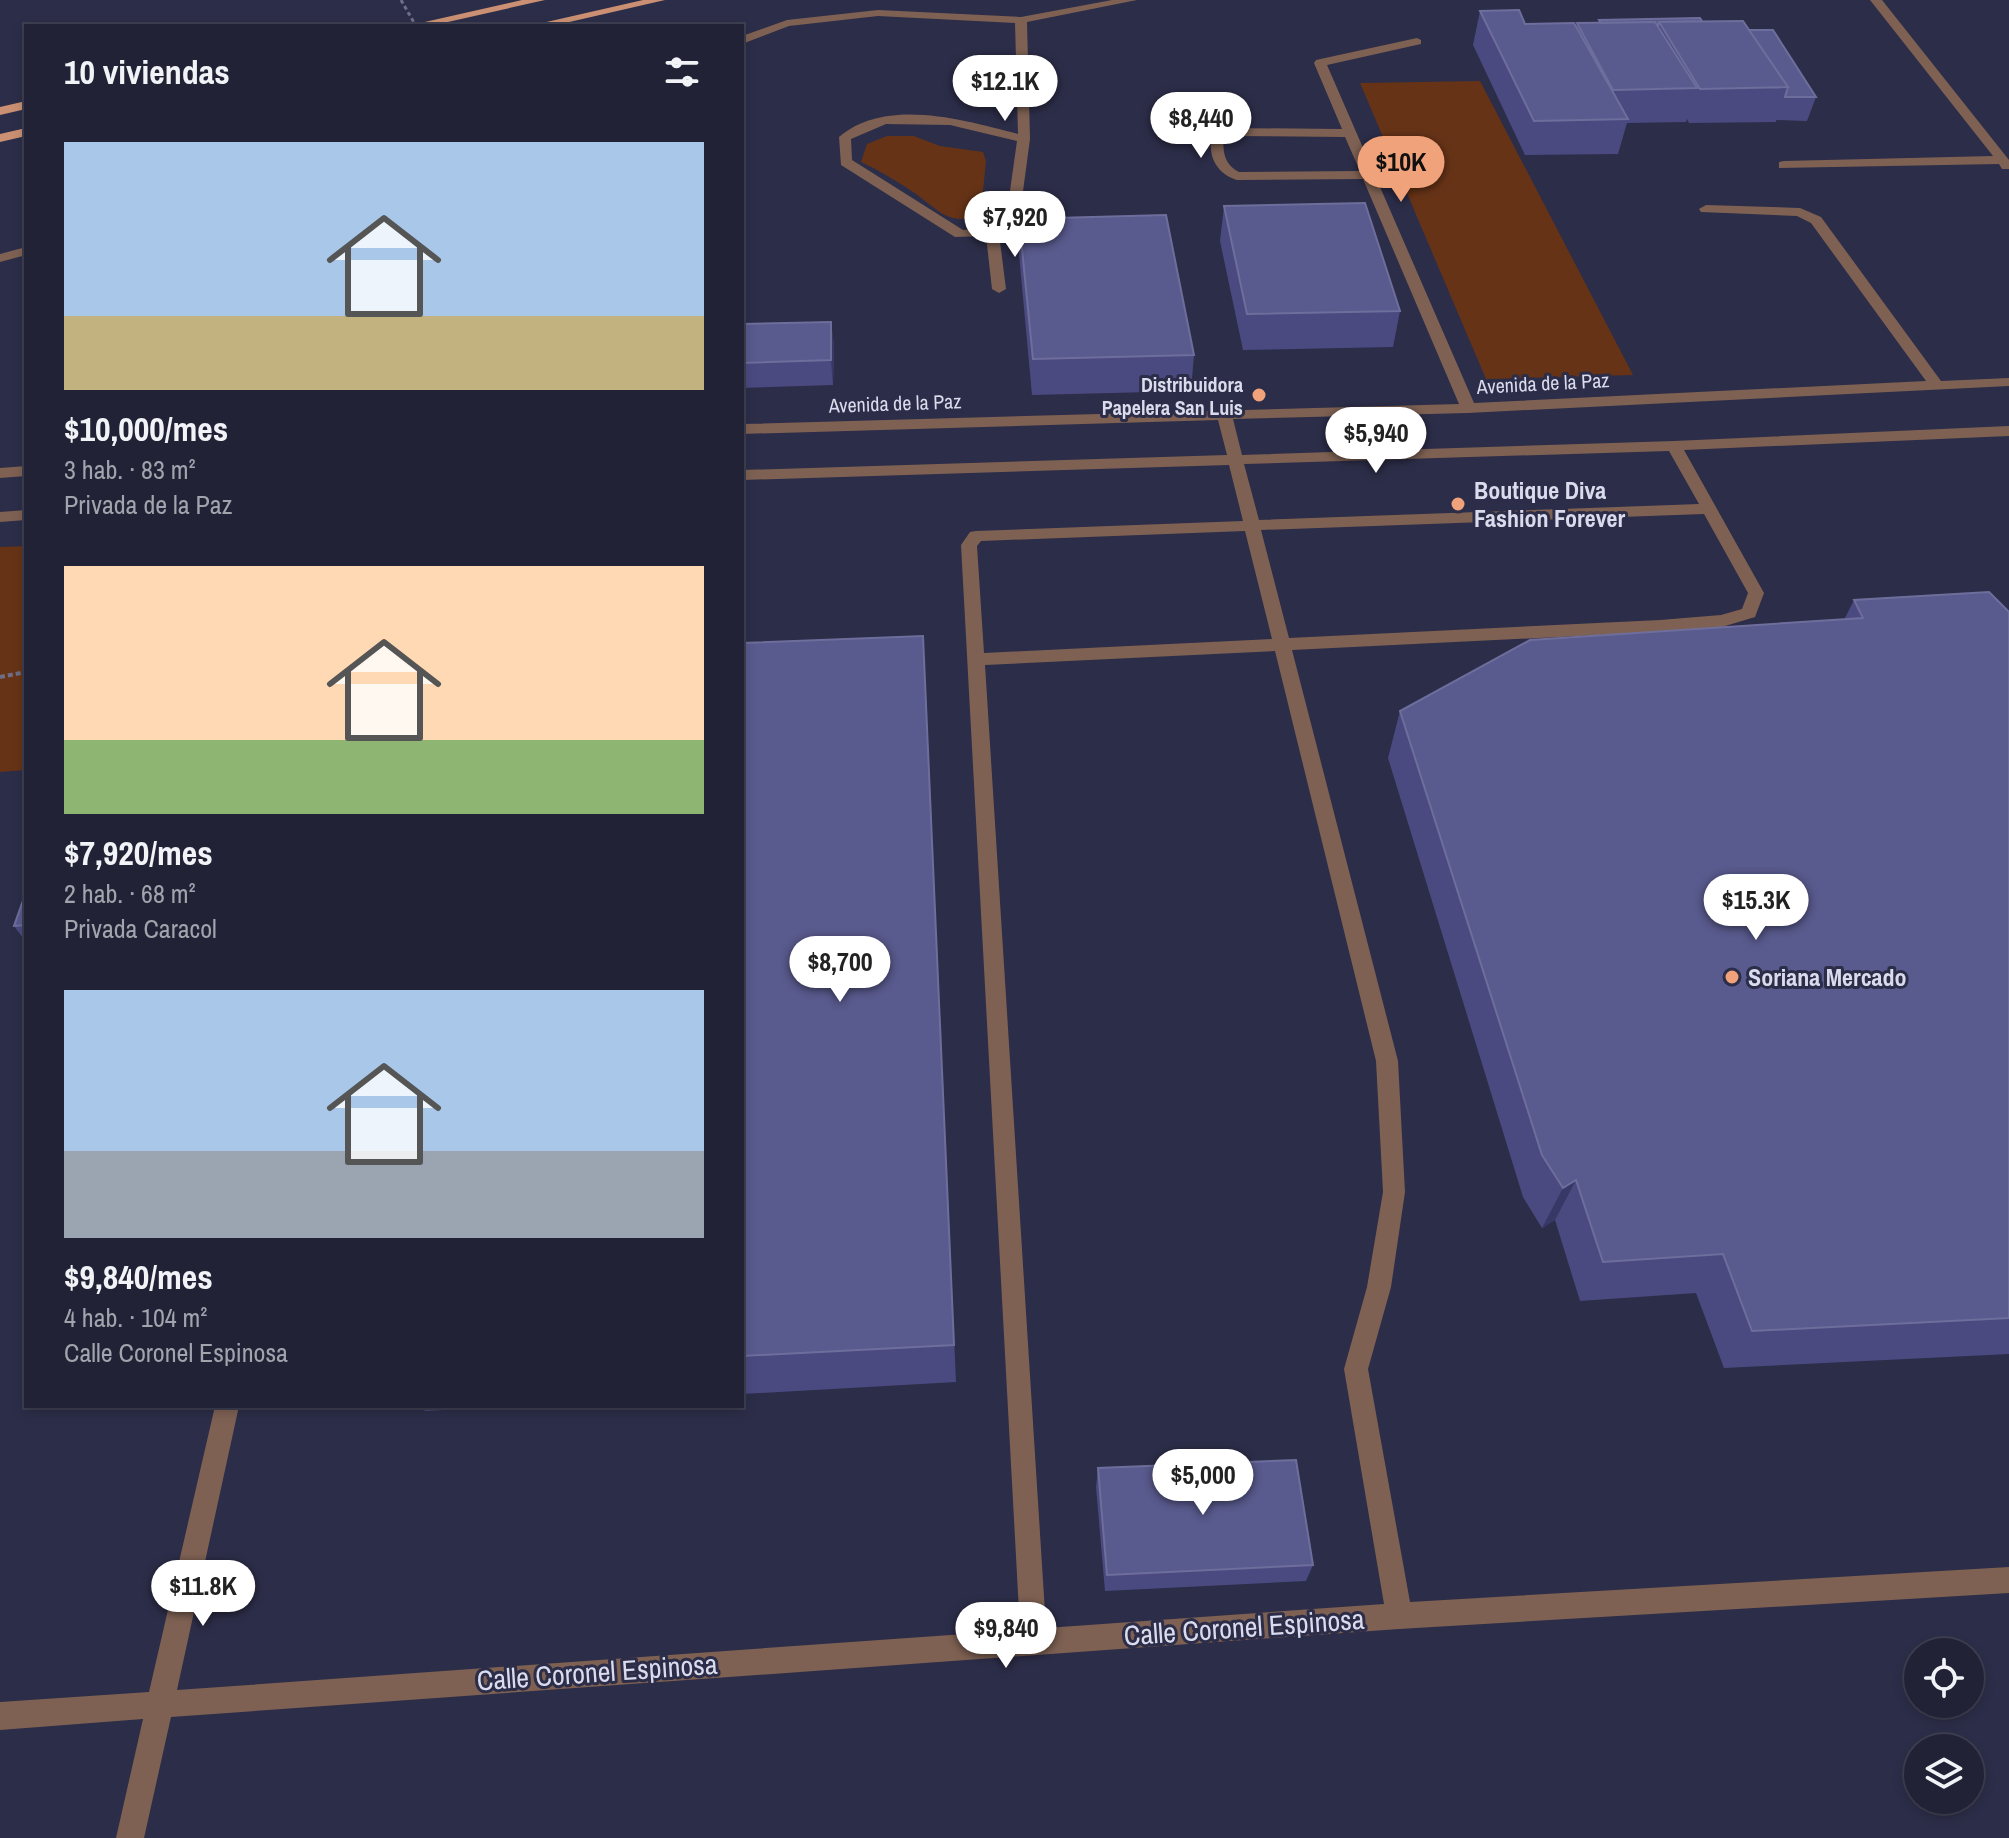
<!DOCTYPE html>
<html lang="es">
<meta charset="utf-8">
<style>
:root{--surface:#212236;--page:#2d2f42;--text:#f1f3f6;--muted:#a2a4ad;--line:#3e3f51;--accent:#f0a27a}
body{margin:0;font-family:"Archivo Narrow",sans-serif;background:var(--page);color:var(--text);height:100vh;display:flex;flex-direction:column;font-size:30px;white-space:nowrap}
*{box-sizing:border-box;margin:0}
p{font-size:26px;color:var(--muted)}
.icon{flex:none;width:44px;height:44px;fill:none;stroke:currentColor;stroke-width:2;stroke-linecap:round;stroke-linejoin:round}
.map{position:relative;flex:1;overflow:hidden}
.details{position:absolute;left:24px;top:24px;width:720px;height:1384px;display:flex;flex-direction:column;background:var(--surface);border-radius:0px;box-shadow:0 4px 12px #0003,0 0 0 2px var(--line)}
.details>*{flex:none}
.tools{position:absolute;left:1904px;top:1638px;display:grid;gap:16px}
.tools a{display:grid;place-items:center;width:80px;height:80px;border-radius:50%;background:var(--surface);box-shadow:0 4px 12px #0003,0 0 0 2px var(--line);font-size:40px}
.price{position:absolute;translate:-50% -68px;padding:0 18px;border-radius:28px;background:#fff;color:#222;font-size:26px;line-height:52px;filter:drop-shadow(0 2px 4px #0008)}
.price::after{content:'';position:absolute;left:50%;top:48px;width:24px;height:18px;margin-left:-12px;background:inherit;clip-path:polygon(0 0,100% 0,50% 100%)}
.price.current{background:var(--accent);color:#111}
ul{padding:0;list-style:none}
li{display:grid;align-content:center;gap:16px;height:424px;padding:0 40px}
li span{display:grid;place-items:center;height:248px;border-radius:0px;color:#555}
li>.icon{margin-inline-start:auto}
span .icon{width:144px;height:144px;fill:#fffc;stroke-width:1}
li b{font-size:34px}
h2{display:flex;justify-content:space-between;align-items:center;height:96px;padding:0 40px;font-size:34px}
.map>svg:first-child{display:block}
.green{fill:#663317}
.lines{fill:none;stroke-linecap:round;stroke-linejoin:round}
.path{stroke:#6e6f87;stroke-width:4;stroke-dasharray:5 3;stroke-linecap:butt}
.minor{fill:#7e6153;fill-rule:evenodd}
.major{fill:#cb9073;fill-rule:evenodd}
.path-bridge{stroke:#6e6f87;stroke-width:3;stroke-dasharray:4 3;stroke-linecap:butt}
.wall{fill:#4a4a81}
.shaded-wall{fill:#373865}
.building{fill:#595a8d;stroke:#6e6e9c;stroke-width:2}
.poi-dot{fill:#f0a27a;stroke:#2c2d48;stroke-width:3}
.labels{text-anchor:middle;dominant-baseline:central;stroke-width:6;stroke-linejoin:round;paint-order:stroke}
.far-street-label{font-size:20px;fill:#dadbed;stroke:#2c2d48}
.far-poi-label{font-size:20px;font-weight:bold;fill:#dadbed;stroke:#2c2d48;text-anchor:end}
.poi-label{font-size:24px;font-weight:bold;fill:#dadbed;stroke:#2c2d48;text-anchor:start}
.near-street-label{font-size:28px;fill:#dadbed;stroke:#2c2d48}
</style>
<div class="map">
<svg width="2009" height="1838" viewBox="0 0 2009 1838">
<rect width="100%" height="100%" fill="#2c2d48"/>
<path class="green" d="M 1480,81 L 1633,375 L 1486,379 L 1360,83 Z
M 887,136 L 914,136 L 940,146 L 983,152 L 986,161 L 981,211 C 954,231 937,209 916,194 C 899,182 880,171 861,162 L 867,144 Z
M 26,546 L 26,770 L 0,772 L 0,547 Z"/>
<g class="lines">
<path class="path" d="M 0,677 L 26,672"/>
<path class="minor" d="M 1112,0 L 1137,0 L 1027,22 L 1030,139 L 1019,221 L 999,234 L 1006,289 L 999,293 L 992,289 L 986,236 L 955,237 L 841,165 L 839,137 C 887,97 963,120 1018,134 L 1015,23 L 878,16 L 789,26 L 742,44 L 742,36 L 787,20 L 878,10 L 1021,17 ZM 886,124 L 950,125 L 1017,141 L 1006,219 L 989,228 L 963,230 L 852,160 L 851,139 Z
M 1870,0 L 1882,0 L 2009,160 L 2009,169 L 2002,169 L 1999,164 L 1779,168 L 1779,162 L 1784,161 L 1993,156 Z
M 1417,38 L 1421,40 L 1421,44 L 1327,65 L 1474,403 L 1926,381 L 1811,223 L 1797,216 L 1701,212 L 1699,209 L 1706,205 L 1800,208 L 1821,217 L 1941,381 L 2009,378 L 2009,386 L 1468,413 L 1233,419 L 1242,455 L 1674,441 L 2009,426 L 2009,436 L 1684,450 L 1764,593 L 1755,617 L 1722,627 L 1660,632 L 1292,650 L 1398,1061 L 1405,1192 L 1391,1287 L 1368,1369 L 1410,1602 L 2009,1567 L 2009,1593 L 1399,1629 L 171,1717 L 144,1838 L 116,1838 L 143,1719 L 0,1730 L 0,1702 L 149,1692 L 215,1406 L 239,1406 L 177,1690 L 1020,1630 L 961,545 L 970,532 L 976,531 L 1243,521 L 1229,465 L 742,480 L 742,470 L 1227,455 L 1218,420 L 742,434 L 742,424 L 1459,404 L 1363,179 L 1237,180 C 1216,174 1205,153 1214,132 L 1229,128 L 1342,129 L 1314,63 L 1316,60 ZM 1229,136 L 1345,137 L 1360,171 L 1239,172 C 1225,165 1222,152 1224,137 ZM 1669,451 L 1699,504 L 1259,520 L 1244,464 ZM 1704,514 L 1748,593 L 1742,609 L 1721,615 L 1660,620 L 1289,638 L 1261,530 ZM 1245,531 L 1272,639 L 984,653 L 977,546 L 981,541 ZM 1275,651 L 1376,1061 L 1383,1192 L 1367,1287 L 1344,1369 L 1384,1604 L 1046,1628 L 985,665 Z
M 26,247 L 26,255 L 0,262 L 0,254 Z
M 26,466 L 26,476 L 0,478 L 0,468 Z
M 26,510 L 26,520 L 0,522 L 0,512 Z"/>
<path class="major" d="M 522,0 L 545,0 L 430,26 L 407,26 Z
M 643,0 L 665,0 L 552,26 L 529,26 Z
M 26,101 L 26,109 L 0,115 L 0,107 Z
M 26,128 L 26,136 L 0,142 L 0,134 Z"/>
<path class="path-bridge" d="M 401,0 L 416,26"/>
</g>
<path class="wall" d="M 1480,11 L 1525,24 L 1576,27 L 1577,23 L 1598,23 L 1599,20 L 1702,21 L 1749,30 L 1816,97 L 1807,121 L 1776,120 L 1776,122 L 1689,123 L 1687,119 L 1686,122 L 1627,123 L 1618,154 L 1525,155 L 1473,45 Z
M 1224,206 L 1400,311 L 1393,347 L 1243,350 L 1220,241 Z
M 1019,219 L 1194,355 L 1191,391 L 1032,395 L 1019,254 Z
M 831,322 L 834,346 L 833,385 L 742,388 L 742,324 Z
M 1854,600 L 2009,612 L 2009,1354 L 1724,1368 L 1696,1293 L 1580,1301 L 1555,1220 L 1542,1228 L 1523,1197 L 1388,758 L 1400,711 L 1844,620 Z
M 923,636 L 956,1382 L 742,1394 L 742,643 Z
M 26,892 L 26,942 L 14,926 Z
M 421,1406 L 519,1406 L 425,1411 Z
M 1098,1468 L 1313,1565 L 1306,1581 L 1105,1591 L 1096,1487 Z"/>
<path class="shaded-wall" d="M 831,322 L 834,346 L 833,385 L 831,360 Z
M 1576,1180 L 1555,1220 L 1542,1228 L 1563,1188 Z"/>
<path class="building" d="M 1519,10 L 1525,24 L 1574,23 L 1628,119 L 1534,121 L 1480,11 Z
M 1700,18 L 1702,21 L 1659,22 L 1658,26 L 1655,22 L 1601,23 L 1599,20 Z
M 1743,21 L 1788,87 L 1700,89 L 1659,22 Z
M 1655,22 L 1697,88 L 1613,90 L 1577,23 Z
M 1749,30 L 1773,30 L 1816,97 L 1785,97 L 1788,87 Z
M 1365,203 L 1400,311 L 1247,314 L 1224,206 Z
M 1166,215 L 1194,355 L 1033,359 L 1019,219 Z
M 831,322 L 831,360 L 742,363 L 742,324 Z
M 1989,592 L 2009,612 L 2009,1318 L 1752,1331 L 1723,1254 L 1603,1262 L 1576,1180 L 1563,1188 L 1542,1155 L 1400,711 L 1530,640 L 1863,618 L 1854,600 Z
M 923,636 L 954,1345 L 742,1356 L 742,643 Z
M 26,892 L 26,925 L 14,926 Z
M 1296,1460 L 1313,1565 L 1107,1575 L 1098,1468 Z"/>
<g class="poi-dot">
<circle cx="1259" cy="395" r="8"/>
<circle cx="1458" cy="504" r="8"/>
<circle cx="1732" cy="977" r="8"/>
</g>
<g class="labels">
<g class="far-street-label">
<text transform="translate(1543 383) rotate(-3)">Avenida de la Paz</text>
<text transform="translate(895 403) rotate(-2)">Avenida de la Paz</text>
</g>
<g class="far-poi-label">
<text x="1243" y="384">Distribuidora<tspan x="1243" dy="23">Papelera San Luis</tspan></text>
</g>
<g class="poi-label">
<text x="1474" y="490">Boutique Diva<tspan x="1474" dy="28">Fashion Forever</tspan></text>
<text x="1748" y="977">Soriana Mercado</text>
</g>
<g class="near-street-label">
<text transform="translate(1244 1627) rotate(-4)">Calle Coronel Espinosa</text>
<text transform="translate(597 1672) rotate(-4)">Calle Coronel Espinosa</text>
</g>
</g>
</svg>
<div class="tools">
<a><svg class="icon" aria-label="locate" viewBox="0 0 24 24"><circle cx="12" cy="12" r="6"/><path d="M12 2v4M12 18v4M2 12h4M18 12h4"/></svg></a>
<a><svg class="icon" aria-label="layers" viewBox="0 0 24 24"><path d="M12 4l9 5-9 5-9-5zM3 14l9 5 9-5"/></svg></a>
</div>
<b class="price" style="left:1005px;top:123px">$12.1K</b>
<b class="price" style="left:1201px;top:160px">$8,440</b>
<b class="price current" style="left:1401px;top:204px">$10K</b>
<b class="price" style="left:1015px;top:259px">$7,920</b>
<b class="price" style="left:1376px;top:475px">$5,940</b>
<b class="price" style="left:1756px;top:942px">$15.3K</b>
<b class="price" style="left:840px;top:1004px">$8,700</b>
<b class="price" style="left:1203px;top:1517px">$5,000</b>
<b class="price" style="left:203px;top:1628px">$11.8K</b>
<b class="price" style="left:1006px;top:1670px">$9,840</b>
<section class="details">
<h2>10 viviendas<svg class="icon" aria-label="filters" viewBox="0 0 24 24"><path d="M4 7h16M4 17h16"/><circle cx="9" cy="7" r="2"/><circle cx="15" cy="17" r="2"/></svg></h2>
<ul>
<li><span style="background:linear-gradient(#a9c7e8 70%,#c2b280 0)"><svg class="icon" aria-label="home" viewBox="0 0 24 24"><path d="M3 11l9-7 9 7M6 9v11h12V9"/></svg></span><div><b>$10,000/mes</b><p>3 hab. · 83 m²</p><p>Privada de la Paz</p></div></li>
<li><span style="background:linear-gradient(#ffd9b3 70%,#8fb573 0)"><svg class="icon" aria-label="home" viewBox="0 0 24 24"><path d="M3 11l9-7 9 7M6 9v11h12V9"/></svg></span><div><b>$7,920/mes</b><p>2 hab. · 68 m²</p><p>Privada Caracol</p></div></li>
<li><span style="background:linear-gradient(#a9c7e8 65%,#9aa5b1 0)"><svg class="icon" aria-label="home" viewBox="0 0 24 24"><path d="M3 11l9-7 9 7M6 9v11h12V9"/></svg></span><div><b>$9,840/mes</b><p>4 hab. · 104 m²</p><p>Calle Coronel Espinosa</p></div></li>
</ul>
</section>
</div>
